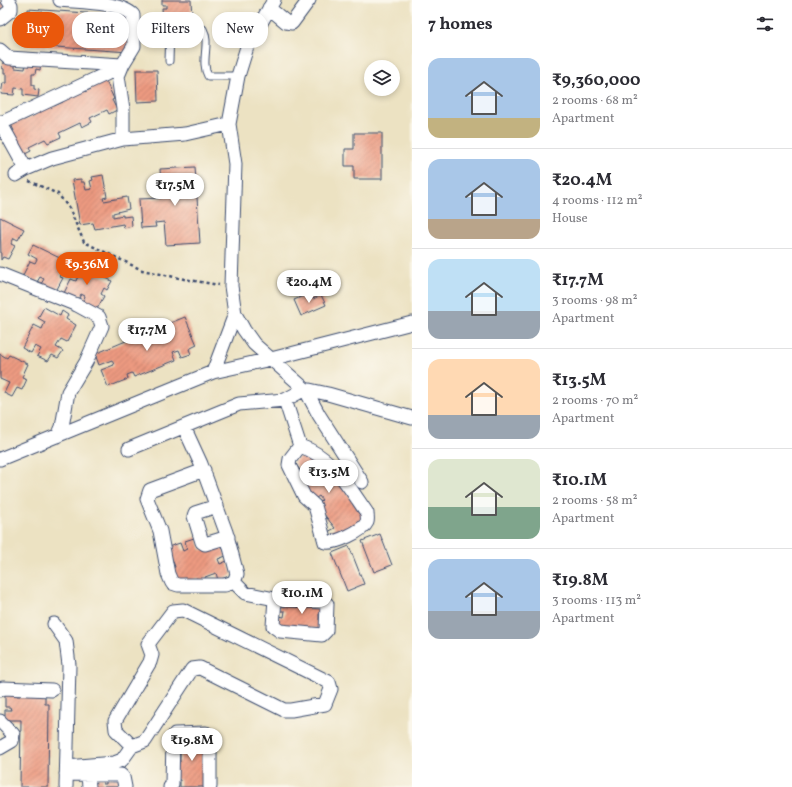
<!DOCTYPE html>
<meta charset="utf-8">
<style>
:root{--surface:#fff;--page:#f7f7f7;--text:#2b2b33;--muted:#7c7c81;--line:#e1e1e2;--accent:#ea580c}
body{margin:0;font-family:Vollkorn,serif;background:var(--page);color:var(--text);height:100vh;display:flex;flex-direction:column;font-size:15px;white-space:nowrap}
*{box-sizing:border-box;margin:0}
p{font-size:13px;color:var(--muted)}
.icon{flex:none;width:22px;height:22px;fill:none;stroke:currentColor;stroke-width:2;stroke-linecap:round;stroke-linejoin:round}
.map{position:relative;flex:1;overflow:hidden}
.drawer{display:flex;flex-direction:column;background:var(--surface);width:380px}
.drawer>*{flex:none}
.top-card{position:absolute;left:12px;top:12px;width:340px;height:36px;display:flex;gap:8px}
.fabs{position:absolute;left:364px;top:60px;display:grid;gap:8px}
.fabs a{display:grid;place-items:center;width:36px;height:36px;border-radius:50%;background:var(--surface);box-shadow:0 2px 6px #0003;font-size:20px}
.price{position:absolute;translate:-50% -34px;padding:0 9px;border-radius:14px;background:#fff;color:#222;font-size:13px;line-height:26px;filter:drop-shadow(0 1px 2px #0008)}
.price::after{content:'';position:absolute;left:50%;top:24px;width:12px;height:9px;margin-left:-6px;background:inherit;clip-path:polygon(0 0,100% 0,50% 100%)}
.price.on{background:var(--accent);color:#fff}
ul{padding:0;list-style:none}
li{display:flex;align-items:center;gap:12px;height:100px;padding:0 16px}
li+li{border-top:1px solid var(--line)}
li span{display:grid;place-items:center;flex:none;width:112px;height:80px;border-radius:12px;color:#555}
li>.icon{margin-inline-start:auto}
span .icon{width:48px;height:48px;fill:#fffc;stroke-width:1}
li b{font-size:17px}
h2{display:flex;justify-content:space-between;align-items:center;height:48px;padding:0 16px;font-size:17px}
.pill{padding:0 14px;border-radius:16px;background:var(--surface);box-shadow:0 2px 6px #0003;font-size:14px;line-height:36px}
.pill.on{background:var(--accent);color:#fff}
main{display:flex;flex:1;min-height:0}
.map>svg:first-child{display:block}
.building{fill:url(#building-hatch)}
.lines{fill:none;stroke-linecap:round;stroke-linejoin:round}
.service-casing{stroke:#3a4a6d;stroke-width:9}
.minor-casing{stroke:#3a4a6d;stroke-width:15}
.path{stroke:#3a4a6d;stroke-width:2.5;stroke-dasharray:3 3;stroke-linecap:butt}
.service{stroke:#fff;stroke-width:7}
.minor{stroke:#fff;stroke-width:13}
</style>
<main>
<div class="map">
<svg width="412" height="787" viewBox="0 0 412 787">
<defs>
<pattern id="building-hatch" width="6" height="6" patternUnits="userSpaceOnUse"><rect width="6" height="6" fill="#ed9a80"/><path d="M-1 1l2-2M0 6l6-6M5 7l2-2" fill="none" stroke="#bf7e6c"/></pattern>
</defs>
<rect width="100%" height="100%" fill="#fbf7ec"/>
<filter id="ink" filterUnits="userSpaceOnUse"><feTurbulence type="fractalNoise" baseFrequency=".025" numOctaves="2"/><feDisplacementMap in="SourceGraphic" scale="8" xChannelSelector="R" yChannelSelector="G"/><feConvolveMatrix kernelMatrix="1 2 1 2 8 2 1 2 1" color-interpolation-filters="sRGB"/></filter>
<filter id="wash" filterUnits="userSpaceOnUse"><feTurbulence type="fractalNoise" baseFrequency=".012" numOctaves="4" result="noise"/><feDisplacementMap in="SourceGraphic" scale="16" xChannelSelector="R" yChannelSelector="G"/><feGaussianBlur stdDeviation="0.9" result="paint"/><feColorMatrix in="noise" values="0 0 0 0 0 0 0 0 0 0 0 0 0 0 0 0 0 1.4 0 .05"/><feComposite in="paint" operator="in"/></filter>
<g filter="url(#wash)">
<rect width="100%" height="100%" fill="#ece2c2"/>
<g id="blocks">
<path class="building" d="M 162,0 L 191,0 L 192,19 L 163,21 L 162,8 L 166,8 L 166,5 L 162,5 Z
M 3,1 L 7,7 L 0,12 L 0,4 Z
M 28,9 L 131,16 L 129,52 L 26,45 Z
M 3,62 L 15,63 L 15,68 L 25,69 L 26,63 L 41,64 L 40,70 L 36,69 L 35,74 L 32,74 L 32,85 L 34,85 L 34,89 L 39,90 L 38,97 L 23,95 L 23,89 L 15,88 L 14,95 L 1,94 L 3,83 L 6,83 L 6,74 L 4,74 L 4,69 L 2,68 Z
M 136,70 L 157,70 L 158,101 L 137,102 Z
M 104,77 L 114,99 L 112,100 L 117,110 L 109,114 L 107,110 L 90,118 L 92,122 L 82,127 L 80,123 L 59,133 L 61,137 L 48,143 L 45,139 L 29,147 L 31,151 L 25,154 L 10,133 L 14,131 L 10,122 L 22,116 L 24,120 L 36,114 L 34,110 L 53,104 L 54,106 L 63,102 L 62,100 L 83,90 L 84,92 L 91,89 L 90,87 Z
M 354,133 L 382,133 L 382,179 L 354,179 L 354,166 L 345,166 L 345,149 L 354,149 Z
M 195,167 L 200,243 L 166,245 L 164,222 L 155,223 L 156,227 L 141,228 L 139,199 L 162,198 L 160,169 Z
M 103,175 L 107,197 L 103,198 L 104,201 L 127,197 L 129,209 L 113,213 L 113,217 L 123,215 L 123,217 L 131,216 L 132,226 L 124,228 L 123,224 L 95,229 L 93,223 L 80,225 L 72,180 L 81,179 L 81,182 L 84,182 L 86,190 L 92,189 L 90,181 L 93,180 L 92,177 Z
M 0,217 L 24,229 L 18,240 L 14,238 L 11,244 L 15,246 L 8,259 L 3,257 L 1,260 Z
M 33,245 L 70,263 L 66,272 L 63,270 L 60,277 L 63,278 L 56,291 L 41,284 L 44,279 L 40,277 L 37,282 L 23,275 L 30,261 L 35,263 L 37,259 L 28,254 Z
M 74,262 L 112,281 L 107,290 L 104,288 L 101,294 L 104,296 L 97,309 L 83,302 L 85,296 L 81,294 L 78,300 L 64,293 L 71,279 L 76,281 L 78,276 L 69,272 Z
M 310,293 L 313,299 L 321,295 L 326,305 L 301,316 L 294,300 Z
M 44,307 L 60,316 L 62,311 L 68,315 L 66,319 L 76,325 L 67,342 L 61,339 L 56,347 L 63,351 L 58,358 L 52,355 L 48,361 L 37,356 L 41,349 L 35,346 L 31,353 L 22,348 L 34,325 L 42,329 L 45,322 L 38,318 Z
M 185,317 L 197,345 L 189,349 L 191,354 L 182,357 L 179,350 L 173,352 L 176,360 L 134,377 L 132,373 L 127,375 L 128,379 L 108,387 L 101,370 L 114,365 L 112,360 L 99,365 L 95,354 L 133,338 L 135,342 L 143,339 L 141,335 L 159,327 L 162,333 L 168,331 L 165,325 Z
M 0,354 L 7,358 L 9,355 L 28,364 L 22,377 L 27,379 L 22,390 L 17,388 L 12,397 L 4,393 L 9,383 L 0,379 Z
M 306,449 L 324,462 L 365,517 L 357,527 L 355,524 L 334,540 L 328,532 L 335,528 L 319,508 L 322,506 L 320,502 L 322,500 L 319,496 L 313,500 L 298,478 L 303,474 L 294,462 L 300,457 L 299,455 Z
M 380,534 L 392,565 L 374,572 L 362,541 Z
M 197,537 L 201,550 L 221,544 L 226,556 L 218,559 L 220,564 L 227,561 L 232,575 L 218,580 L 216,573 L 205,577 L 206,580 L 199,582 L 197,578 L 187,582 L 185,578 L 175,582 L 171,569 L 175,567 L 168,547 L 180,543 L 183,551 L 187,549 L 185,541 Z
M 349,546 L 364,584 L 347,591 L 332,553 Z
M 279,602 L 325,604 L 325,614 L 319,614 L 319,620 L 324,621 L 324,629 L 278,627 L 279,616 L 284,617 L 285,611 L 279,611 Z
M 5,694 L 17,694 L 17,696 L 20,696 L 20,694 L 45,695 L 45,704 L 49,704 L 48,787 L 20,787 L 21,720 L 5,720 L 5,710 L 11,710 L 10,707 L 5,707 Z
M 175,738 L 206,738 L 207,787 L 180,787 L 180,780 L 175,779 L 175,761 L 180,762 L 180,750 L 175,751 Z
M 103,778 L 103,784 L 106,784 L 106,778 L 119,778 L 119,787 L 93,787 L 93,779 Z"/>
</g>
</g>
<g filter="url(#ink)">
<use href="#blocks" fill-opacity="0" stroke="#3a4a6d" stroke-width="1"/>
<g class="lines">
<g class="service-casing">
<path id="service" d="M 169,61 L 170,30 L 174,28 L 203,29 C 211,43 200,61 208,76 L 238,76"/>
</g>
<g class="minor-casing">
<path id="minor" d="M 60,0 C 78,2 121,2 133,15 L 134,46 L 123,64 L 118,76 L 123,109 L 123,139
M 274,0 L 247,47 L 238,76 L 229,124 L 235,164 L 231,286 L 235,314 L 244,330 L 254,344 L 305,389 L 328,394 L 412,418
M 269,8 L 286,22 L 292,23 L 309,0
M 0,19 L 11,10 L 11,5 L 8,0
M 0,50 L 9,58 L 122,65
M 0,122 L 26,169
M 1,123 L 106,74 L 122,65
M 16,175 L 26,169 L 52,158 L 123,139 L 185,134 L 229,124
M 0,274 L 77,305 L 99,317 L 102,326 L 86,362 L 68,392 L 62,427 L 58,436
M 213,372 L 235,314
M 285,400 L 300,446 L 290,459 L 289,465 L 304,496 L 315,506 L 325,542 C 335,544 363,531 367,522 C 368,519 367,516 367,513 C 348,486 333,457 300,446
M 184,427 L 201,464 L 226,532 L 237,574 L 234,582 L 225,585 L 178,585 L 172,583 L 168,574 L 160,531 L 147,499 L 150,490 L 204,470
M 129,449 L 239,404 L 285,400 L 305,389 L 319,415 L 362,482
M 0,459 L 213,372 L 271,359 L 412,323
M 217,506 L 195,513 L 194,516 L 202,542 L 205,544 L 228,537
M 234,582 L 245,593 L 275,599 L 324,602 L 327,604 L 326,631 L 322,635 L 280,631 L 273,626 L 275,599
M 54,624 L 66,641 L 69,665 L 66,787
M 0,690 L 3,688 L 52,690
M 0,721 L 13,734 L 12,741 L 0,748
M 67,767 L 114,763 L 122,760 L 132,746 L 145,741 L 192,669 L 200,668 L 284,710 L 291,710 L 325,704 L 331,689 L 329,682 L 183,610 L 173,611 L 148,644 L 152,655 L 150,662 L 115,721 L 116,730 L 132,746
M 66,774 L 121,775 L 123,777 L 125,787
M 88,775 L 89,787
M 170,787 L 172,784 L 173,738 L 175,734 L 206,733 L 210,738 L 210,787"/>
</g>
<path class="path" d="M 29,181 L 58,194 L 69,208 L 84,242 L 142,270 L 184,279 L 219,285"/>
<use href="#service" class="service"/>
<use href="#minor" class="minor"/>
</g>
</g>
</svg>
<div class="fabs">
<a><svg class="icon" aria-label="layers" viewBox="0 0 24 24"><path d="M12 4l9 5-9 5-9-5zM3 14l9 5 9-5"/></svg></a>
</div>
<b class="price" style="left:175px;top:207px">₹17.5M</b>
<b class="price on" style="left:87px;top:286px">₹9.36M</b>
<b class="price" style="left:309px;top:304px">₹20.4M</b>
<b class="price" style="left:147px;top:352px">₹17.7M</b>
<b class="price" style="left:329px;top:494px">₹13.5M</b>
<b class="price" style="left:302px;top:615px">₹10.1M</b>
<b class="price" style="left:192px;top:762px">₹19.8M</b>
<div class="top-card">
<a class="pill on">Buy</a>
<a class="pill">Rent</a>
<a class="pill">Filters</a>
<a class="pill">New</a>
</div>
</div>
<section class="drawer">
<h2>7 homes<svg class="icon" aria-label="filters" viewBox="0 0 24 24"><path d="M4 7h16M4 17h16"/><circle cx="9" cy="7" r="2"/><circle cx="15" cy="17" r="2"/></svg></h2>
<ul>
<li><span style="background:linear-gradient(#a9c7e8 75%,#c2b280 0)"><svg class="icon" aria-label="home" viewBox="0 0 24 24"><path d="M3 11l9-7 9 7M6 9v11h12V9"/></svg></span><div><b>₹9,360,000</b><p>2 rooms · 68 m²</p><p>Apartment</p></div></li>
<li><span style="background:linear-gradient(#a9c7e8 75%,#b9a48a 0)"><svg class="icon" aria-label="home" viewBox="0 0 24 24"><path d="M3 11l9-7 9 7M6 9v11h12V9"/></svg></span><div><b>₹20.4M</b><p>4 rooms · 112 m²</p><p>House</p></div></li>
<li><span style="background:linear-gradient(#bfe0f5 65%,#9aa5b1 0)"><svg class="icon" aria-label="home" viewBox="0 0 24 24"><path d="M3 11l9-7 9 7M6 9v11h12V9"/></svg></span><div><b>₹17.7M</b><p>3 rooms · 98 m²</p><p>Apartment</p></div></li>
<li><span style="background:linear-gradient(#ffd9b3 70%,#9aa5b1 0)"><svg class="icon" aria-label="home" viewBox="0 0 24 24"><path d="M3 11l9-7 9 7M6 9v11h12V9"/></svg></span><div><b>₹13.5M</b><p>2 rooms · 70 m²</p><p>Apartment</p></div></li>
<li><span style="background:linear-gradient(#dfe7d0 60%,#7fa58c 0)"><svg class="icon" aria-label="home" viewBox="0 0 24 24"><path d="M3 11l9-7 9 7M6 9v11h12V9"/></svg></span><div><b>₹10.1M</b><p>2 rooms · 58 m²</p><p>Apartment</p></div></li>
<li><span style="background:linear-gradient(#a9c7e8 65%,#9aa5b1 0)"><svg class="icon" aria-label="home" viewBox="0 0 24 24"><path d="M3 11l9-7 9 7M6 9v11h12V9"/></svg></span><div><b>₹19.8M</b><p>3 rooms · 113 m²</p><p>Apartment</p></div></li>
</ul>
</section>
</main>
